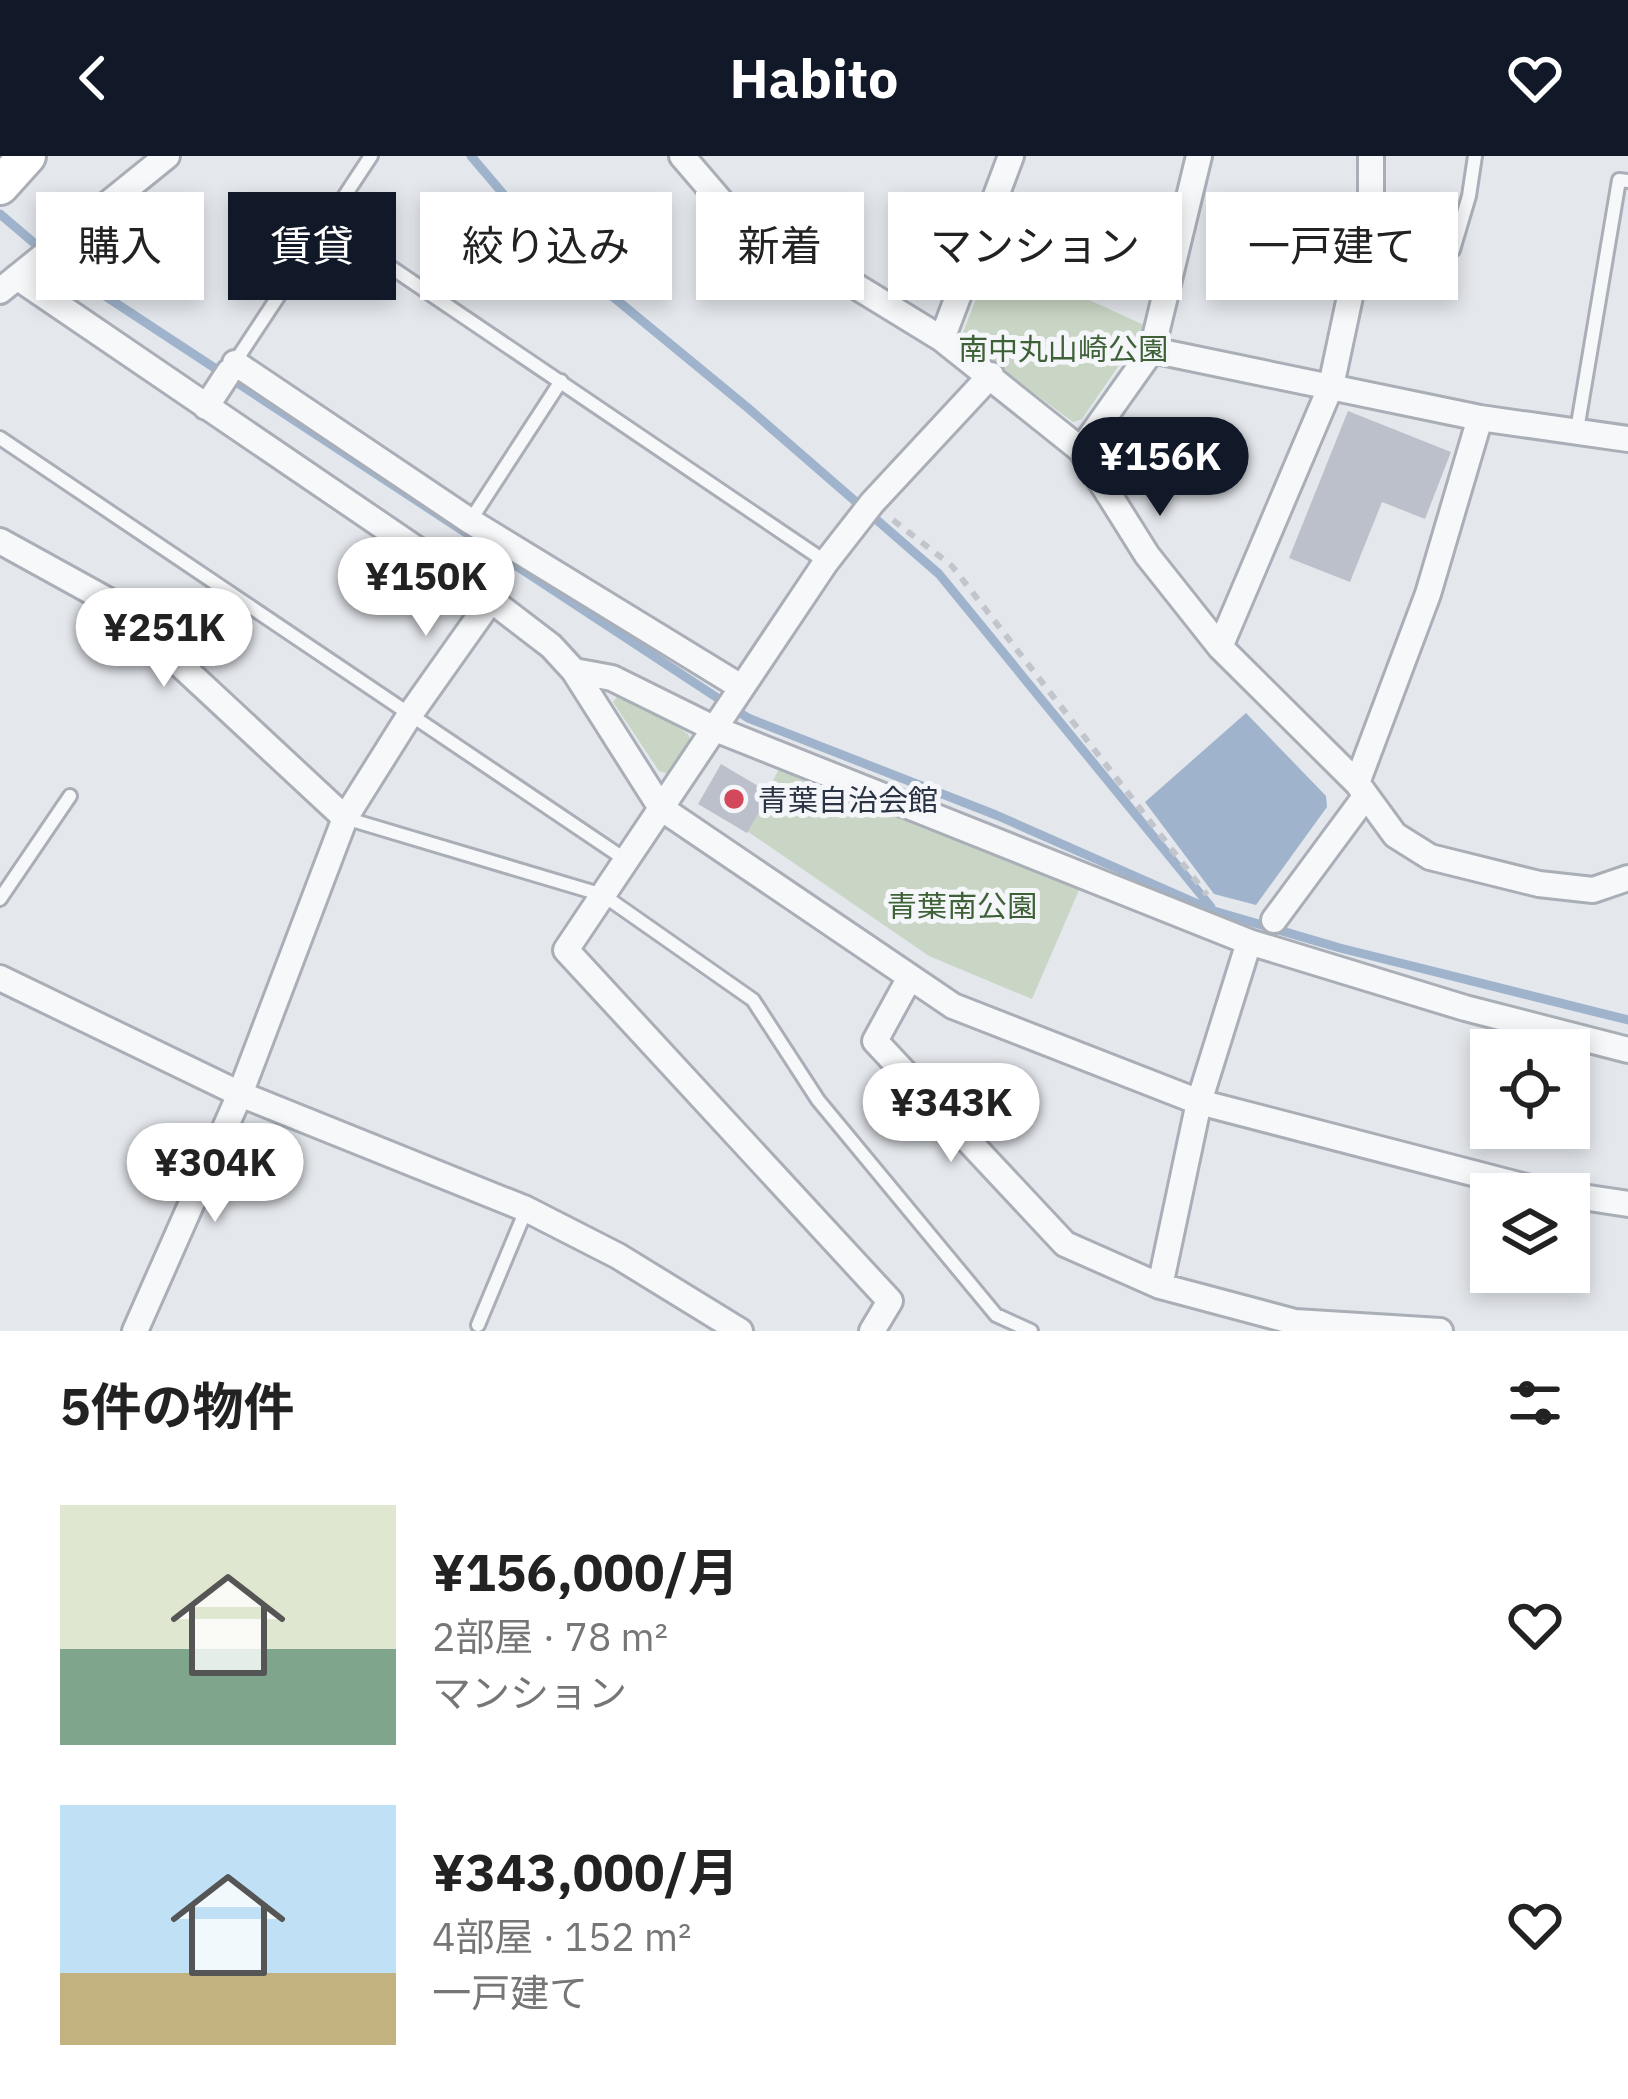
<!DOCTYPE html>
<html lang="ja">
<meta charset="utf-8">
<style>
:root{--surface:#fff;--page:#f6f6f6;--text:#222;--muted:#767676;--accent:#111827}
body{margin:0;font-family:"IBM Plex Sans","Noto Sans JP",sans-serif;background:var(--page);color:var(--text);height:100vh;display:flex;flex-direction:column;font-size:45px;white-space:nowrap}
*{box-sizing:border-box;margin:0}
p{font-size:39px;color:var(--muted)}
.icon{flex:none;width:66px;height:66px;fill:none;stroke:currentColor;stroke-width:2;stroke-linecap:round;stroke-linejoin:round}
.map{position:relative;height:1175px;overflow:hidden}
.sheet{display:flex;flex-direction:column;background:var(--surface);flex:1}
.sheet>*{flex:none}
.guide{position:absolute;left:36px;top:36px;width:1557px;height:108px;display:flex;gap:24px}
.fabs{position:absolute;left:1470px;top:873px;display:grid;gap:24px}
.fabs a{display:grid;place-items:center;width:120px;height:120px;border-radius:0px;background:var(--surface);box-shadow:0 6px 18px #0003;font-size:60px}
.price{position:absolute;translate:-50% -102px;padding:0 27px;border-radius:42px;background:#fff;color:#222;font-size:39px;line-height:78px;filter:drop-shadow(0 3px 6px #0008)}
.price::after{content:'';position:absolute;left:50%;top:72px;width:36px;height:27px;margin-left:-18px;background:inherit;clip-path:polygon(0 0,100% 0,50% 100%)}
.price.current{background:var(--accent);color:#fff}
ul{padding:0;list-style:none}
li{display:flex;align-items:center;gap:36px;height:300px;padding:0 60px}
li span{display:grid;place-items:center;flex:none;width:336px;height:240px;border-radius:0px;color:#555}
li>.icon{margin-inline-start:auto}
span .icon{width:144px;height:144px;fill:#fffc;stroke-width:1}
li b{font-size:51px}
h2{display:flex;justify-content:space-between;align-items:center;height:144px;padding:0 60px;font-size:51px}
.tag{padding:0 42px;border-radius:0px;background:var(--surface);box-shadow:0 6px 18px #0003;font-size:42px;line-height:108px}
.tag.current{background:var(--accent);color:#fff}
header{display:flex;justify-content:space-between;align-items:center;height:156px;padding:0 60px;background:var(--accent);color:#fff;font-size:54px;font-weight:800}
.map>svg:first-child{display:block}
.green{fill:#c9d6c5}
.water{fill:#9fb4cc}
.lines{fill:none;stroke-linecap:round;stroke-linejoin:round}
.stream{stroke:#9fb4cc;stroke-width:9}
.building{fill:#bbc0ca}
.lane-casing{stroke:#a9aeb7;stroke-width:18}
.street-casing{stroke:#a9aeb7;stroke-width:30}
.secondary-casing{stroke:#a9aeb7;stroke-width:42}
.path{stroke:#c2c5cb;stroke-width:6;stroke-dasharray:9 9;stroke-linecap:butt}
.lane{stroke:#f7f8fa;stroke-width:12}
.street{stroke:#f7f8fa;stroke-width:24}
.secondary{stroke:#fff;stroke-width:36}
.poi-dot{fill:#d1495b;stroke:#f4f6f9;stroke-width:4.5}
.labels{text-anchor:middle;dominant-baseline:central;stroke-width:10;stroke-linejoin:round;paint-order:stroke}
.park-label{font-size:30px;fill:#3f6138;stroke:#f4f6f9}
.poi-label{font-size:30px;fill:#2b3445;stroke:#f4f6f9;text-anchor:start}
</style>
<header><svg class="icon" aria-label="back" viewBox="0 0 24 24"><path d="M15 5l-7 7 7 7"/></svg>Habito<svg class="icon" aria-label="heart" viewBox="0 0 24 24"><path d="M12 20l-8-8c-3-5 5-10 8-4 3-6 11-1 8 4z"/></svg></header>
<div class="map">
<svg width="1628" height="1175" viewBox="0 0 1628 1175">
<rect width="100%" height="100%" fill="#e4e7ec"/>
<path class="green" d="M 993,100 L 1146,170 L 1082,263 L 1073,266 L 965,186 L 963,176 Z
M 622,534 L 688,578 L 693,592 L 673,619 L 659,615 L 613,546 Z
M 781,609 L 1079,734 L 1032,843 L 929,800 L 747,675 Z"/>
<path class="water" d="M 1246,557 L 1326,640 L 1327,651 L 1256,749 L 1214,738 L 1145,646 Z"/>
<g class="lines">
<path class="stream" d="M 471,0 L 539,80 L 748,252 L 939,418 L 1211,751
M 0,58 L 67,115 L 748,562 L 996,659 L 1214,755 L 1340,792 L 1628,864"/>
</g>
<path class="building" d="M 113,76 L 160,110 L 139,140 L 91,106 Z
M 1348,255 L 1451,296 L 1425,363 L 1382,346 L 1350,426 L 1289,402 Z
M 721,608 L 770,637 L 747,677 L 698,648 Z"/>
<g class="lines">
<g class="lane-casing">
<path id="lane" d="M 327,68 L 826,406
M 1362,78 L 1453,94 L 1469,40 L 1475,0
M 233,209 L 371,0
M 1577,274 L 1619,24 L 1628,25
M 0,282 L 626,704
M 470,365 L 561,225
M 345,662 L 603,739 L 753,844 L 818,944 L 996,1159 L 1031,1175
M 0,743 L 70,640
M 478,1169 L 526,1054"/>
</g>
<g class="street-casing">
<path id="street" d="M 682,0 L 725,50 L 942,183 L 1081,294 L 1147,399 L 1220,491 L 1357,627 L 1395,679 L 1430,701 L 1539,728 L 1593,734 L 1628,722
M 17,121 L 491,444 L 551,490 L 574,515 L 661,652 L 953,850 L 1199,946 L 1530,1032 L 1565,1038
M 0,135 L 167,0
M 942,183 L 1011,0
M 1152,194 L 1480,262 L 1428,438 L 1357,627
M 235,207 L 470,365 L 741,531
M 206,251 L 229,216
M 1480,262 L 1628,283
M 1081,294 L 1152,194 L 1199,0
M 0,385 L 116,449 L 345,662
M 1220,491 L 1331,230 L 1371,42 L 1371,0
M 574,515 L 612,522 L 713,572 L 1249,786 L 1465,852 L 1628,894
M 1274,764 L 1365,641
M 0,822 L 240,938 L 526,1053 L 618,1100 L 740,1175
M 909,823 L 875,885 L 1065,1088 L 1160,1130 L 1295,1166 L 1440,1175
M 1569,1039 L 1628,1048
M 1160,1130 L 1199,946 L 1249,786
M 135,1175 L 240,938 L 345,662 L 411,557 L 491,444
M 872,1175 L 890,1145 L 566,794 L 826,406 L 872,347 L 991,219"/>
</g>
<g class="secondary-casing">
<path id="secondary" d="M 0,30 L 27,0"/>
</g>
<path class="path" d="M 893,364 L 952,410 L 1207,739"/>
<use href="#lane" class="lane"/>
<use href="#street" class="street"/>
<use href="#secondary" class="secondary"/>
</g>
<circle class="poi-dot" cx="734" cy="643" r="12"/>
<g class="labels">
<g class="park-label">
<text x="1063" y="192">南中丸山崎公園</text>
<text x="962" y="749">青葉南公園</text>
</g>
<g class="poi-label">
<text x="758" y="643">青葉自治会館</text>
</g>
</g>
</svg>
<div class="fabs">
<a><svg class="icon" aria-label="locate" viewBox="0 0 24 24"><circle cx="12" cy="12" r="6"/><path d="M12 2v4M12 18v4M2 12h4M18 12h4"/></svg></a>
<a><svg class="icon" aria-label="layers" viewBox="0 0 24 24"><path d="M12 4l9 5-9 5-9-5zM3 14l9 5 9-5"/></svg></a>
</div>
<b class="price current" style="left:1160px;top:363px">¥156K</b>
<b class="price" style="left:426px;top:483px">¥150K</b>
<b class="price" style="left:164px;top:534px">¥251K</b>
<b class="price" style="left:951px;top:1009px">¥343K</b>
<b class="price" style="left:215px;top:1069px">¥304K</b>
<div class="guide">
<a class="tag">購入</a>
<a class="tag current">賃貸</a>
<a class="tag">絞り込み</a>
<a class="tag">新着</a>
<a class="tag">マンション</a>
<a class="tag">一戸建て</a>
</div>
</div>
<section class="sheet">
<h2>5件の物件<svg class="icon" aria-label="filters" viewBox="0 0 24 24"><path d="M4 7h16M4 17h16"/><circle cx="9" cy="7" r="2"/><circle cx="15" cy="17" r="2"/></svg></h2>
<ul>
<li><span style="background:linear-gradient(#dfe7d0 60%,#7fa58c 0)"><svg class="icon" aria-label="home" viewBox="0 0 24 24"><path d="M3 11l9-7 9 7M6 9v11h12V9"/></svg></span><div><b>¥156,000/月</b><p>2部屋 · 78 m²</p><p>マンション</p></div><svg class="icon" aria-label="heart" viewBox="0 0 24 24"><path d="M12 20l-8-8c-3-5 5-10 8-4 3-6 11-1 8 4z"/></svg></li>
<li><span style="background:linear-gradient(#bfe0f5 70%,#c2b280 0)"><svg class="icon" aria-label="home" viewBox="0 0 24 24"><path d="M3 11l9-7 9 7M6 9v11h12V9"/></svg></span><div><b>¥343,000/月</b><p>4部屋 · 152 m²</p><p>一戸建て</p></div><svg class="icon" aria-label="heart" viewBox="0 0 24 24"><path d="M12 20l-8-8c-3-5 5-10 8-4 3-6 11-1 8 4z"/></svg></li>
</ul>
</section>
